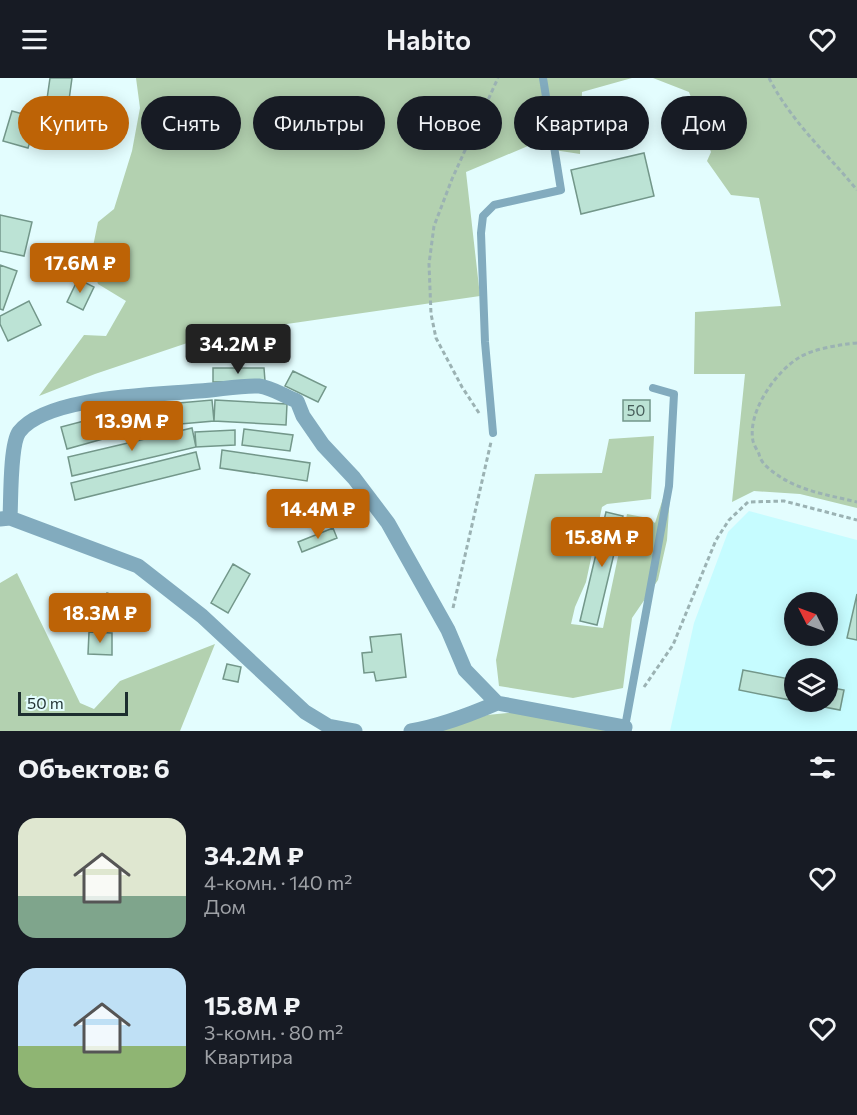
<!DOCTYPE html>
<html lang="ru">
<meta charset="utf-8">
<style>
:root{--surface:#171b24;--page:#242831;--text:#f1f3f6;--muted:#9ea1a6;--accent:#bd6306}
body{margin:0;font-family:Commissioner,sans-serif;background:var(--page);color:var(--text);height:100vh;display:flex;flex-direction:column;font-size:22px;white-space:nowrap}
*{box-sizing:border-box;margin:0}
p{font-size:20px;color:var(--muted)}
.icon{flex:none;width:33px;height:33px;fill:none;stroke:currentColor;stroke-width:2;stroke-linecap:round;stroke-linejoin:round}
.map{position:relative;height:653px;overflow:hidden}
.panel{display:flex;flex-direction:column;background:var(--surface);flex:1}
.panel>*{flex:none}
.guide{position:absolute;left:18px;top:18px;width:822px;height:54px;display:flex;gap:12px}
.needle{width:39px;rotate:312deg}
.buttons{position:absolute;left:784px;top:514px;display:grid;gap:12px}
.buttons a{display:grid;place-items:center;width:54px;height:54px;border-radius:50%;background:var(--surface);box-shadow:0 3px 15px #0003;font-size:30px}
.scale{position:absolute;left:18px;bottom:15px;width:110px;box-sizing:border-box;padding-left:6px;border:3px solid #1d2e2f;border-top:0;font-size:16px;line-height:21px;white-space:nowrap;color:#1d2e2f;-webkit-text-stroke:4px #e3fdfe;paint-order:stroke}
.price{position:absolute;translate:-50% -51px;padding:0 14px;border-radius:6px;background:var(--accent);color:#fff;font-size:20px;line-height:39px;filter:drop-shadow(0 2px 3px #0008)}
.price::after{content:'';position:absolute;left:50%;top:36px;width:18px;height:14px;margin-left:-9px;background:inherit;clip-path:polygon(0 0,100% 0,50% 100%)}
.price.on{background:#222;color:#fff}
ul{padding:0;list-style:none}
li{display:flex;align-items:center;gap:18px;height:150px;padding:0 18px}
li span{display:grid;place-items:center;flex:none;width:168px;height:120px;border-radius:18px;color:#555}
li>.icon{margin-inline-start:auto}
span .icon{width:72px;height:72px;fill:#fffc;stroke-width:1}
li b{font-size:26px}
h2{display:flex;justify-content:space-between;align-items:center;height:72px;padding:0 18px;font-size:26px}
.tag{padding:0 21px;border-radius:27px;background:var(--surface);box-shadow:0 3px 15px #0003;font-size:21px;line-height:54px}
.tag.on{background:var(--accent);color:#fff}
header{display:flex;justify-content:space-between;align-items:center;height:78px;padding:0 18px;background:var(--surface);font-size:27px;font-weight:600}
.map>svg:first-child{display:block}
.built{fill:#c6fcff;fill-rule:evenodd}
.green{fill:#b3d1b0}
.building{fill:#bce3d5;stroke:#73978a;stroke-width:1.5}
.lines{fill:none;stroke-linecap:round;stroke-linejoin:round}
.path{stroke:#9bb2b3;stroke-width:3;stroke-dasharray:4.5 3;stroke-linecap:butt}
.service{stroke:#82abbe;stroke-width:8}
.minor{stroke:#82abbe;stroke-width:15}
.labels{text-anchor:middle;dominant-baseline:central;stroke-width:4.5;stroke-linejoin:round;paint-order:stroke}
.number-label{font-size:15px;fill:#455b58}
</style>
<header><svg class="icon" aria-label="menu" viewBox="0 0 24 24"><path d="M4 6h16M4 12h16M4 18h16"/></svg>Habito<svg class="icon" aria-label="heart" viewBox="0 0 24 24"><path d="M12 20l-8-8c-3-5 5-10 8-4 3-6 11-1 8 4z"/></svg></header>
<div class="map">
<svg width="857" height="653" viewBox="0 0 857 653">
<rect width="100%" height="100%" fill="#e3fdfe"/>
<path class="built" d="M 749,433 L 857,462 L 857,653 L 670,653 L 694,545 L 728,454 ZM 795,525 L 828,525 L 828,558 L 795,558 ZM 795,591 L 828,591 L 828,624 L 795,624 Z"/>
<path class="green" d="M 136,0 L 632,0 L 582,14 L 580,76 L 528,68 L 466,94 L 480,218 L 211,257 L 95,296 L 39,318 L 84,257 L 106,258 L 126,223 L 98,206 L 90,183 L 98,144 L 114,131 L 132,73 L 140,30 Z
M 653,0 L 857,0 L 857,430 L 800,416 L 754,413 L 732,424 L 745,296 L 694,296 L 695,234 L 781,228 L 759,120 L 731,117 L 707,83 L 711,74 L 689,14 Z
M 654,358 L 651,421 L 607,426 L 602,429 L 586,504 L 575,529 L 571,546 L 603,550 L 627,436 L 648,440 L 655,445 L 666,411 L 670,417 L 667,462 L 658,502 L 632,540 L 623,610 L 573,620 L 499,608 L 496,582 L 535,396 L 602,395 L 609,361 Z
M 17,495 L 80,625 L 94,631 L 120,603 L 215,566 L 180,653 L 0,653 L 0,505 Z
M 518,634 L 611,653 L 437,653 L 487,637 Z"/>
<path class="building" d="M 50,0 L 72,0 L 63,66 L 41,63 Z
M 12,33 L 37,40 L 28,70 L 3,63 Z
M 644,75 L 654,118 L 581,136 L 571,92 Z
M 0,137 L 32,144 L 24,178 L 0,173 Z
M 0,187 L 17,193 L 3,232 L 0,231 Z
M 78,201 L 94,209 L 83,232 L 67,224 Z
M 29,223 L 41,247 L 8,263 L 0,246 L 0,238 Z
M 213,290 L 264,290 L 265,303 L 213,304 Z
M 293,293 L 326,309 L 318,324 L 285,308 Z
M 212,322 L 214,343 L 146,349 L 145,328 Z
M 215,322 L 287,326 L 286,347 L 214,343 Z
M 623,322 L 650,322 L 650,343 L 623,343 Z
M 141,328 L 146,349 L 67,371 L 61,349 Z
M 192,350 L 196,369 L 72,398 L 68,379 Z
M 244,351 L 293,357 L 290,373 L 242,367 Z
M 235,352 L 235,367 L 196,369 L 195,354 Z
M 222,372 L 310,385 L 307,403 L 220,390 Z
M 196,374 L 200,391 L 75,422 L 71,405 Z
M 606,434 L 623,438 L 597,547 L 580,543 Z
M 333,450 L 337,460 L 302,474 L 298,464 Z
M 233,486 L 250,496 L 228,535 L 211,525 Z
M 107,515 L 127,522 L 118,549 L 98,542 Z
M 857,516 L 857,562 L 847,560 Z
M 89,554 L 112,555 L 112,577 L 88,576 Z
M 401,556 L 406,599 L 376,603 L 374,594 L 364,595 L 362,575 L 372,574 L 370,559 Z
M 227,586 L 241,589 L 238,604 L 223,601 Z
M 743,592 L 795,602 L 795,623 L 739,612 Z
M 828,609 L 844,612 L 840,632 L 798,624 L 828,624 Z"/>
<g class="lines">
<path class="path" d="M 769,0 C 793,46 825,73 857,112
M 857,265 C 842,266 813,271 800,279 C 776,293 747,334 753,363 C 754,367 757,372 759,376 C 760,380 762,384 765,387 C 791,412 824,416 857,424
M 479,335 L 462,309 L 436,260 L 431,236 L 429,186 L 434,148 L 452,101 L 498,0
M 453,530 L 491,364
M 644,609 L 673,567 L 716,462 L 729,442 L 748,424 L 784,423 L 857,442"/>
<path class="service" d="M 493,355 L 485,264 L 481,155 L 483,138 L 494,127 L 561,112 L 543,0
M 625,649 L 669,408 L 674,316 L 653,310"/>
<path class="minor" d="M 10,440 C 11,421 10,367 19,354 C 46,318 156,317 199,313 C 218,312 240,307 259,308 C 271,309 286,319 297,323 L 303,338 L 323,367 L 354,400 L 388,445 L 448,552 L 465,592 L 497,625
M 0,441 L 10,440 L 138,488 L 202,538 L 305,634 L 328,648 L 355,653
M 497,625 L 625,649 L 624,653
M 411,653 C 441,648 469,637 497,625"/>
</g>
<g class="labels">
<g class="number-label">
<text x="636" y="332">50</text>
</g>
</g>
</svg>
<div class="buttons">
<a><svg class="needle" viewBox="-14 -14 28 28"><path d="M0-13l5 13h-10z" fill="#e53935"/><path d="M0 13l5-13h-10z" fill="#9ea1a6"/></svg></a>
<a><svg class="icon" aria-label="layers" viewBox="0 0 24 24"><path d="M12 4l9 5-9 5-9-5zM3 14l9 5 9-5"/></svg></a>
</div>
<div class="scale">50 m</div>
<b class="price" style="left:80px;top:216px">17.6M ₽</b>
<b class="price on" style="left:238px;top:297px">34.2M ₽</b>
<b class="price" style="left:132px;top:374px">13.9M ₽</b>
<b class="price" style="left:318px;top:462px">14.4M ₽</b>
<b class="price" style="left:602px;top:490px">15.8M ₽</b>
<b class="price" style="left:100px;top:566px">18.3M ₽</b>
<div class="guide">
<a class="tag on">Купить</a>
<a class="tag">Снять</a>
<a class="tag">Фильтры</a>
<a class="tag">Новое</a>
<a class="tag">Квартира</a>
<a class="tag">Дом</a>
</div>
</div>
<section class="panel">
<h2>Объектов: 6<svg class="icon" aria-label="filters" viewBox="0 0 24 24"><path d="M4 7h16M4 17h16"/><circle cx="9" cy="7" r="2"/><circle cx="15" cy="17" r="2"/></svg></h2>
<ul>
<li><span style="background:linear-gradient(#dfe7d0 65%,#7fa58c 0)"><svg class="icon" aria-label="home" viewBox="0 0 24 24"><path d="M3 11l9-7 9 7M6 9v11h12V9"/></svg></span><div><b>34.2M ₽</b><p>4-комн. · 140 m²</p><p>Дом</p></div><svg class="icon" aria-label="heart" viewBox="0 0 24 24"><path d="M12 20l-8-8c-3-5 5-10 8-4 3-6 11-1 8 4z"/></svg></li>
<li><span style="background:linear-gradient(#bfe0f5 65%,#8fb573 0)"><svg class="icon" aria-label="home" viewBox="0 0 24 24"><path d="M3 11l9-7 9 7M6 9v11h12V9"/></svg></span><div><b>15.8M ₽</b><p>3-комн. · 80 m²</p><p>Квартира</p></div><svg class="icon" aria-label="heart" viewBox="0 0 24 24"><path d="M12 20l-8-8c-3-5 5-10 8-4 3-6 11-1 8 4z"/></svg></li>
</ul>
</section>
